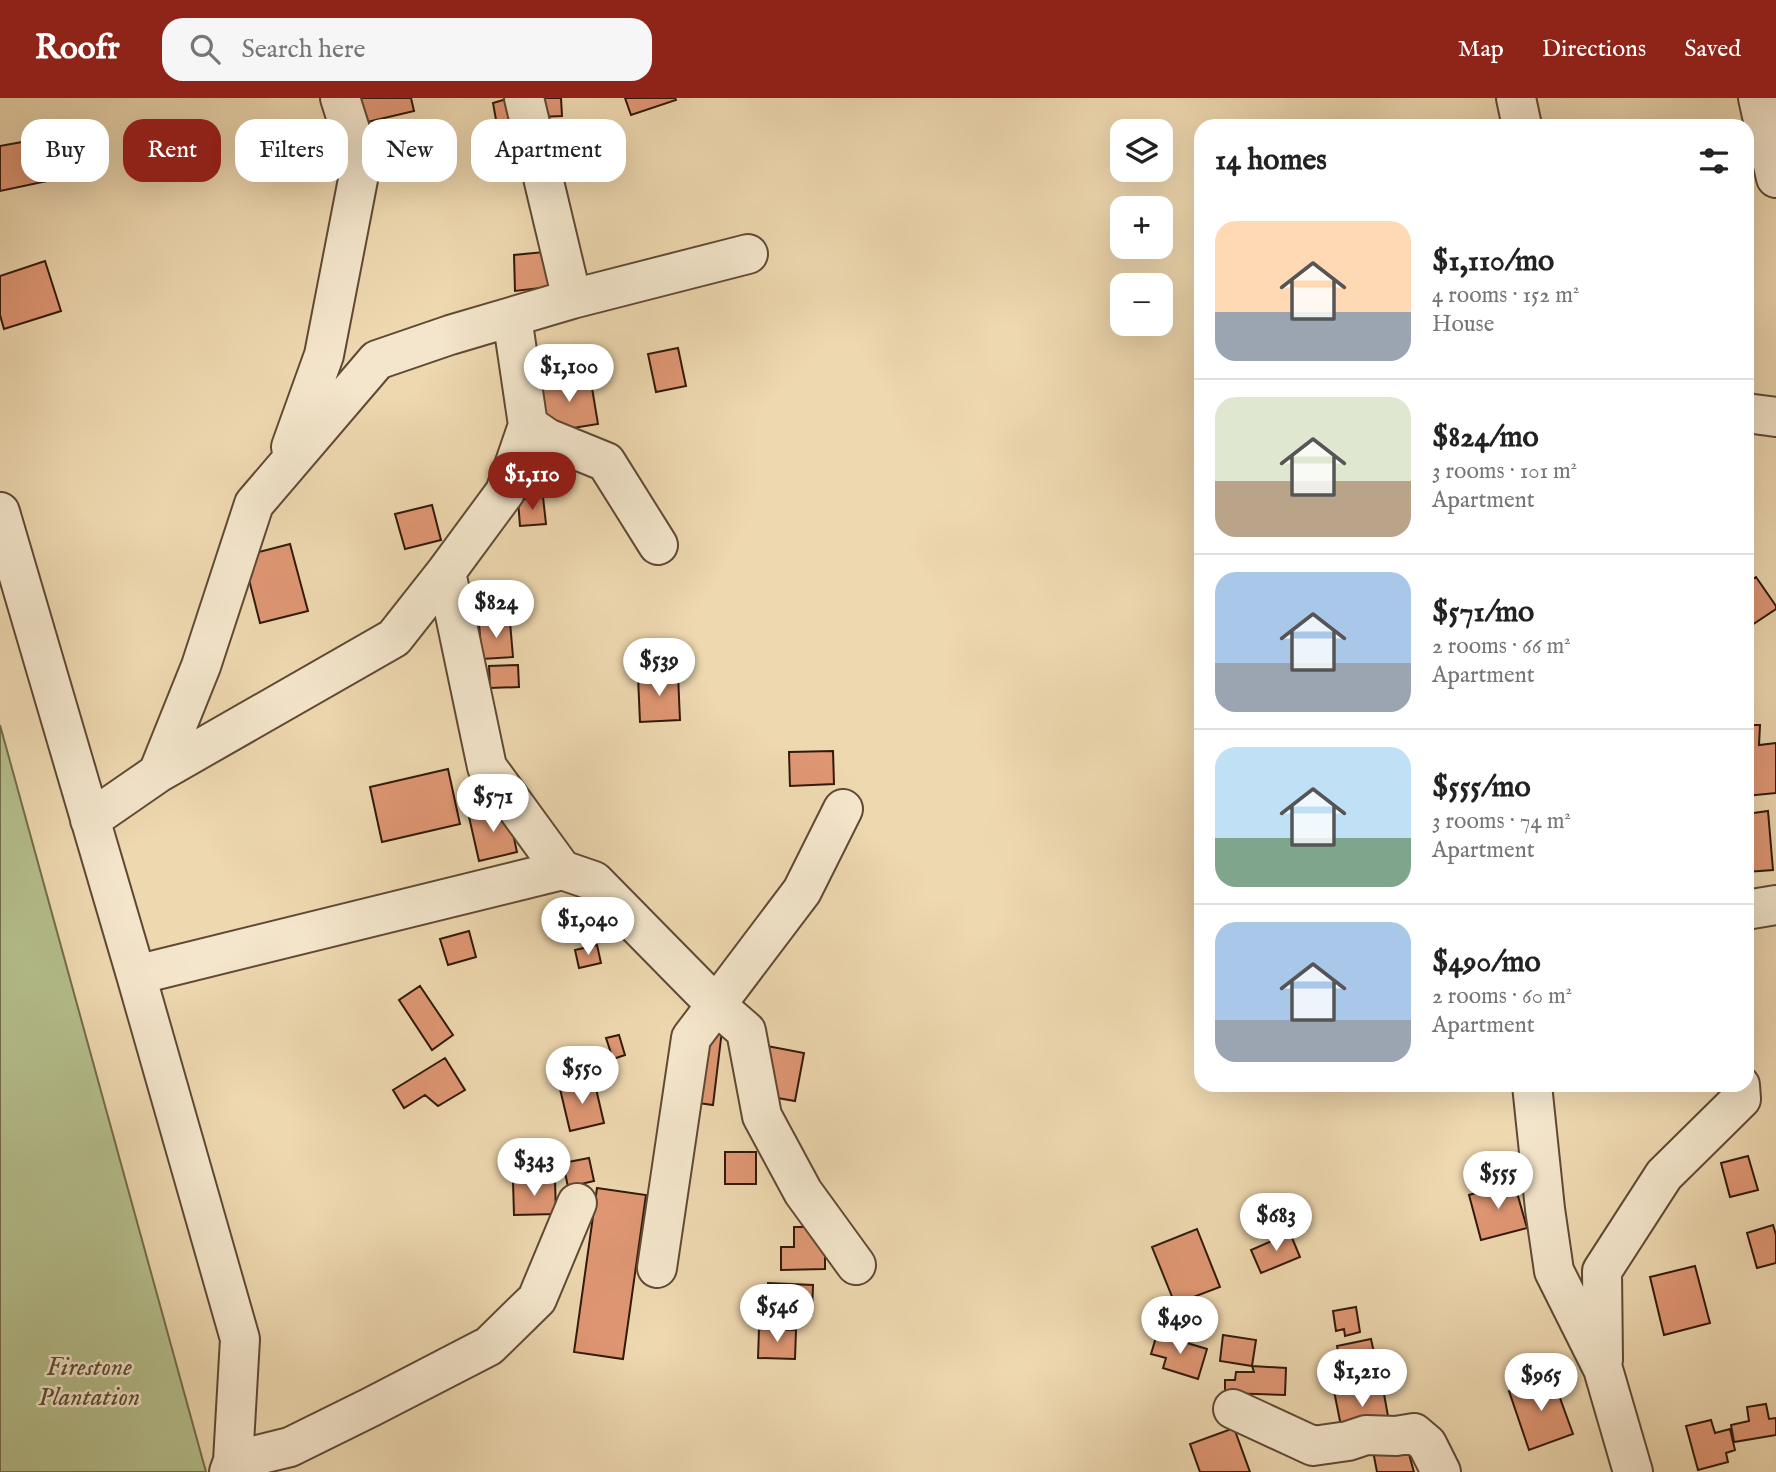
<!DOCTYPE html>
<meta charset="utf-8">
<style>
:root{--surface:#fff;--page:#f6f6f6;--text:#222;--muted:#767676;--line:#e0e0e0;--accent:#8f2418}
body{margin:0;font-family:"IM FELL English",serif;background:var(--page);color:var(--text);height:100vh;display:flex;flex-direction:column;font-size:26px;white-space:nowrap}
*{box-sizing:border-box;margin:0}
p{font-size:23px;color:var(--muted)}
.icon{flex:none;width:38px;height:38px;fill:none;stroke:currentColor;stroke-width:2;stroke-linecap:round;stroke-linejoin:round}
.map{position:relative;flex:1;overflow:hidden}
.side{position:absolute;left:1194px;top:21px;width:560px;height:973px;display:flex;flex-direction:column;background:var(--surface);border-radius:21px;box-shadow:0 7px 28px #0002}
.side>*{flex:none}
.top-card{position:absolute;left:21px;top:21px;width:665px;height:63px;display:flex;gap:14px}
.controls{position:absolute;left:1110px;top:21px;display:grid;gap:14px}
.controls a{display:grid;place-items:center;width:63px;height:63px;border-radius:14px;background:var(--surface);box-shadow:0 7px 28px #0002;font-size:35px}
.price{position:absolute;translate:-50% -60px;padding:0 16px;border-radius:24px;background:#fff;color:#222;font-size:23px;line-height:46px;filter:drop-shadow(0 2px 4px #0008)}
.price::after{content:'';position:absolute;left:50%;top:42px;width:21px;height:16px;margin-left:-10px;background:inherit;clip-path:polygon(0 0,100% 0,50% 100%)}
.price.current{background:var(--accent);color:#fff}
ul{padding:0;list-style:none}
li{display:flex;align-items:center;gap:21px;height:175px;padding:0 21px}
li+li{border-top:2px solid var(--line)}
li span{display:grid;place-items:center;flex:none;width:196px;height:140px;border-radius:21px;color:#555}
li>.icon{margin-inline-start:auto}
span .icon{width:84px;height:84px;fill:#fffc;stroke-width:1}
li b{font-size:30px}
h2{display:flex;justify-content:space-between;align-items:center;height:84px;padding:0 21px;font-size:30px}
.chip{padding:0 24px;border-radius:21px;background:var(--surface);box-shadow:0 7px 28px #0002;font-size:24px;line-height:63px}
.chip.current{background:var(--accent);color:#fff}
header{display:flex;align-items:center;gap:42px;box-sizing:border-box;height:98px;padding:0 35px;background:var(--accent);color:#fff}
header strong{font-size:33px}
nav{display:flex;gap:38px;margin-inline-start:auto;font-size:24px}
.search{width:490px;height:63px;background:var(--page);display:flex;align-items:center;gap:18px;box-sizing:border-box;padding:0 24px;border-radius:21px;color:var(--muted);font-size:26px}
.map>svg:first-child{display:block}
.green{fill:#b5bf8d;stroke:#736c4c;stroke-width:2}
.building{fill:#e09774;stroke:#31190b;stroke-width:2}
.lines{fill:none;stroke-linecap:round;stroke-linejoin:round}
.minor-casing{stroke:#604934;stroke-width:42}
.minor{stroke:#f4e6cc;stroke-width:38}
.labels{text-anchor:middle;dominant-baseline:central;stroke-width:5;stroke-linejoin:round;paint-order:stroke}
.park-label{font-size:26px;font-style:italic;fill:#594b32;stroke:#f4e6cc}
</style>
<header>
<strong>Roofr</strong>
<div class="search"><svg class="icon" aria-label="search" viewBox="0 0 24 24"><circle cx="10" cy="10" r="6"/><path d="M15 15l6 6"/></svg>Search here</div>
<nav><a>Map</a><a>Directions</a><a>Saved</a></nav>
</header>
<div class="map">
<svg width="1776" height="1374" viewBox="0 0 1776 1374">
<rect width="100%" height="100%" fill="#eed8b0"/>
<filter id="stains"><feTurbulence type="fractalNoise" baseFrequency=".00286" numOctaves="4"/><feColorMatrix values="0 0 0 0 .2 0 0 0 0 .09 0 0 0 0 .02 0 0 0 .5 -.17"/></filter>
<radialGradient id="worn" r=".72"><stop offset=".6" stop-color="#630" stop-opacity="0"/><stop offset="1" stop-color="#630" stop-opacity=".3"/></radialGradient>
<path class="green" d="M 0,627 L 206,1374 L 0,1374 Z"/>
<path class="building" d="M 353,0 L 411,0 L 414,13 L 359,26 Z
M 510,0 L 524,27 L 498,33 L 493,5 Z
M 538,0 L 561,0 L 562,18 L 540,19 Z
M 625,0 L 675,0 L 676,2 L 631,17 Z
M 44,40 L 52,82 L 0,93 L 0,48 Z
M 544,154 L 549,189 L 515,193 L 514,157 Z
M 45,163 L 61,213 L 4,231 L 0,217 L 0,178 Z
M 678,250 L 686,288 L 656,294 L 648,256 Z
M 590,278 L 598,326 L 548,334 L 540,286 Z
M 543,399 L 546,426 L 520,428 L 518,402 Z
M 432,407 L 441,442 L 405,451 L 395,416 Z
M 290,446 L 308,513 L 260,525 L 243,458 Z
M 1756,479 L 1776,508 L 1776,511 L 1746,531 L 1746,485 Z
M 510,524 L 513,559 L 482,561 L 479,526 Z
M 518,567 L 519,589 L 490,590 L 489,568 Z
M 678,577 L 680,622 L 640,624 L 638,579 Z
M 1746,627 L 1760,627 L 1759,647 L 1776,645 L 1776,695 L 1746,698 Z
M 833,653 L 834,686 L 790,688 L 789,654 Z
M 448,671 L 460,726 L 382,744 L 370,689 Z
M 507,709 L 517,754 L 479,763 L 469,719 Z
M 1768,713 L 1773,772 L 1746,774 L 1746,716 Z
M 469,833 L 476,859 L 448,867 L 440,841 Z
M 597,847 L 601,865 L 579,870 L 575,852 Z
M 420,888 L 453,937 L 432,952 L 399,902 Z
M 694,921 L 723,924 L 713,1007 L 684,1003 Z
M 619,937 L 625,957 L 613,961 L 606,940 Z
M 767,948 L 804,955 L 795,1003 L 760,997 Z
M 445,960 L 465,992 L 438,1008 L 425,997 L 404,1010 L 393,992 Z
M 594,982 L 604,1025 L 570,1033 L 560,991 Z
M 725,1054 L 756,1054 L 756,1086 L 725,1086 Z
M 1748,1058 L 1758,1092 L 1730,1099 L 1721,1065 Z
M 589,1060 L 594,1083 L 568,1089 L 563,1065 Z
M 555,1082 L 556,1116 L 514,1117 L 513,1083 Z
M 1514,1084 L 1527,1130 L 1481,1142 L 1469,1097 Z
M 597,1090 L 646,1097 L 623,1261 L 574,1254 Z
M 1773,1127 L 1776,1137 L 1776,1165 L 1757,1170 L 1747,1135 Z
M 794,1129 L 825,1129 L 825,1171 L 781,1172 L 781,1149 L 794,1149 Z
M 1197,1131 L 1220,1189 L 1175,1206 L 1152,1149 Z
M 1290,1135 L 1300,1159 L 1261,1175 L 1251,1152 Z
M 1695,1168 L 1710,1225 L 1664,1237 L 1650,1179 Z
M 768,1185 L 813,1187 L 812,1216 L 767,1213 Z
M 1356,1209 L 1360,1234 L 1345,1238 L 1344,1231 L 1336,1233 L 1333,1213 Z
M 759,1231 L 796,1232 L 795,1261 L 758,1260 Z
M 1157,1236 L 1207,1251 L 1198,1281 L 1163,1270 L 1166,1260 L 1151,1256 Z
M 1223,1237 L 1256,1242 L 1252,1268 L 1220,1263 Z
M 1371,1241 L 1379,1278 L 1345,1286 L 1337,1248 Z
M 1252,1268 L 1286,1270 L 1285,1297 L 1225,1295 L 1225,1282 L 1235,1282 L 1236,1274 L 1254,1274 Z
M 1552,1278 L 1573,1336 L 1529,1352 L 1509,1293 Z
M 1382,1285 L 1390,1329 L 1343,1338 L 1334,1293 Z
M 1766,1306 L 1769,1321 L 1776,1320 L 1776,1337 L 1734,1344 L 1731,1327 L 1749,1323 L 1747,1309 Z
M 1711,1322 L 1715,1335 L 1730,1331 L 1735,1352 L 1726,1355 L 1728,1364 L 1698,1372 L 1686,1328 Z
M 1234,1330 L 1250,1374 L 1200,1374 L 1190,1346 Z
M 1407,1349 L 1414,1374 L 1377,1374 L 1373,1353 Z"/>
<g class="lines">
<g class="minor-casing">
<path id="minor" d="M 524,0 L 572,201
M 1516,0 L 1522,28
M 1758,0 L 1776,80
M 1746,315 L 1776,319
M 528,327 L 547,340 L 606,364 L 658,447
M 291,349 L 324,257 L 361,66 L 340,0
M 0,414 L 136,877 L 240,1241 L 233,1363 L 229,1374
M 446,474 L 487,669 L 562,772
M 158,675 L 201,568 L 254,406 L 377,262 L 450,237 L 572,201 L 748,156
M 90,722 L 158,675 L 394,540 L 446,474 L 505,394 L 528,327 L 512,219
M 1746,812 L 1776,807
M 136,877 L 562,772 L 594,783 L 715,906 L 746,933 L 762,1018 L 803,1094 L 856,1167
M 1532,987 L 1545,1111 L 1554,1173 L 1603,1271 L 1633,1374
M 657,1170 L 691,940 L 802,793 L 843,711
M 1603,1262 L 1602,1173 L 1664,1077 L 1741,1001 L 1740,987
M 1233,1311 L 1313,1348 L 1348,1343 L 1366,1337 L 1396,1338 L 1414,1335 L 1427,1346 L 1441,1374
M 233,1363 L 290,1349 L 371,1309 L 489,1248 L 537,1201 L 577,1105"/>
</g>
<use href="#minor" class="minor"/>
</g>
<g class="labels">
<g class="park-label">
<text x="89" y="1269">Firestone<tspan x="89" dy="30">Plantation</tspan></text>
</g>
</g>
<rect width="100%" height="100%" filter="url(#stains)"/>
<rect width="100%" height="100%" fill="url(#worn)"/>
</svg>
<div class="controls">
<a><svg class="icon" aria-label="layers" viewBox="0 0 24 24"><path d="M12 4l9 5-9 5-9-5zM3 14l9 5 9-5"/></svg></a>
<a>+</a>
<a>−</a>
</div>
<b class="price" style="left:569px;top:306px">$1,100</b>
<b class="price current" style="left:532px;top:414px">$1,110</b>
<b class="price" style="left:496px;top:542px">$824</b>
<b class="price" style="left:659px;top:600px">$539</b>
<b class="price" style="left:493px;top:736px">$571</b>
<b class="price" style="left:588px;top:859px">$1,040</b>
<b class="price" style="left:582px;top:1008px">$550</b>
<b class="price" style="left:534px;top:1100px">$343</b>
<b class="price" style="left:1498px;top:1113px">$555</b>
<b class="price" style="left:1276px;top:1155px">$683</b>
<b class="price" style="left:777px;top:1246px">$546</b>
<b class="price" style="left:1180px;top:1258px">$490</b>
<b class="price" style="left:1362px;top:1311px">$1,210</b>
<b class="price" style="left:1541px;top:1315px">$965</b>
<div class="top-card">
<a class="chip">Buy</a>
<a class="chip current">Rent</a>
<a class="chip">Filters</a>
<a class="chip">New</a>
<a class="chip">Apartment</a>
</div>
<section class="side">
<h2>14 homes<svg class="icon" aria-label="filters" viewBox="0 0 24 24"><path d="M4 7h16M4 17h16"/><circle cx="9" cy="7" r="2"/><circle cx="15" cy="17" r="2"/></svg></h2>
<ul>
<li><span style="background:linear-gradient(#ffd9b3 65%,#9aa5b1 0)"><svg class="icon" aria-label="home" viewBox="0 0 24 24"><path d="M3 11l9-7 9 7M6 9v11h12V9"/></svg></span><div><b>$1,110/mo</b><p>4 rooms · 152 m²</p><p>House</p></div></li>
<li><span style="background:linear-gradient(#dfe7d0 60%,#b9a48a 0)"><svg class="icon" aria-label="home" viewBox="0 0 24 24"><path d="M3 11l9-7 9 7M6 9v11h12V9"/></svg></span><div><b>$824/mo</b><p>3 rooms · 101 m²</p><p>Apartment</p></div></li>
<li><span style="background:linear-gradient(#a9c7e8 65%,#9aa5b1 0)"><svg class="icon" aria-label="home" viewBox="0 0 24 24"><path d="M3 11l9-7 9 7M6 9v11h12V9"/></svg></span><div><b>$571/mo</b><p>2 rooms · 66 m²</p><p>Apartment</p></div></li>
<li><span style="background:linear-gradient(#bfe0f5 65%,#7fa58c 0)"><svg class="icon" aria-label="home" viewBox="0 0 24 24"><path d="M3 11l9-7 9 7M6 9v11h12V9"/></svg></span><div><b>$555/mo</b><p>3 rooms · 74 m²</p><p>Apartment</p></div></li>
<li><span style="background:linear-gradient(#a9c7e8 70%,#9aa5b1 0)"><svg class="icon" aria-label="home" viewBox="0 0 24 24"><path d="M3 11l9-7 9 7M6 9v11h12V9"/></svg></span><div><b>$490/mo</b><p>2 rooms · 60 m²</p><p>Apartment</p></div></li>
</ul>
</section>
</div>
